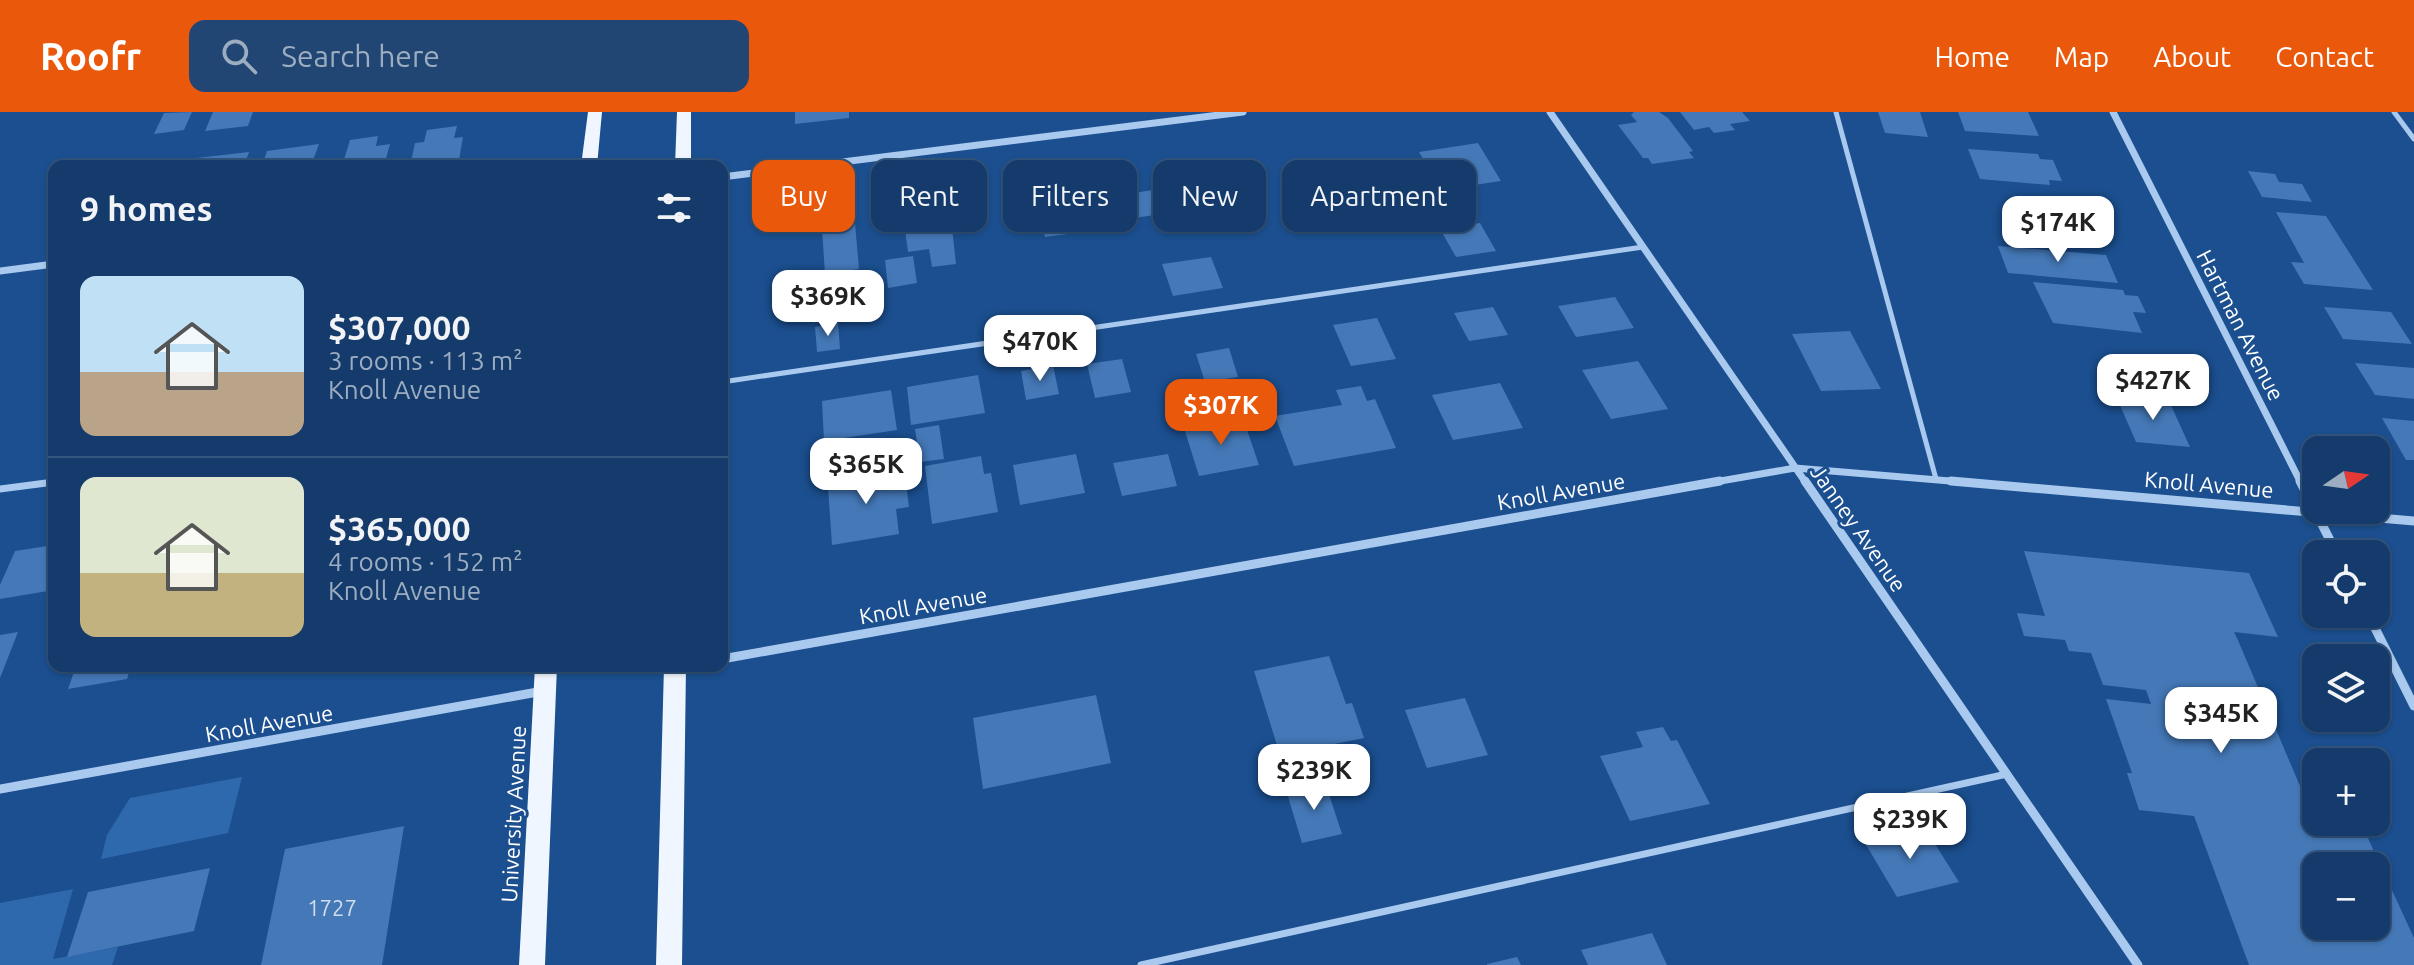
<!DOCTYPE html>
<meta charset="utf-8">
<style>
:root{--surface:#143b6b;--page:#214673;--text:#f1f3f6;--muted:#9dadc1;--line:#33557e;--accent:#ea580c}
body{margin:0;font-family:Ubuntu,sans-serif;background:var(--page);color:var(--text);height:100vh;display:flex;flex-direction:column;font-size:30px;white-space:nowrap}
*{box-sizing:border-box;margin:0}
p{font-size:26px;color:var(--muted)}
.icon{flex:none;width:44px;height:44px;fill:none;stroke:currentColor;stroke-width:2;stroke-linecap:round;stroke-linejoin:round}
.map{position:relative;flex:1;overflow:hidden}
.sheet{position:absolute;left:48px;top:48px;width:680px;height:512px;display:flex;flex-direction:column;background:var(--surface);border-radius:16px;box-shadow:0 2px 6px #0004,0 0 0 2px var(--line)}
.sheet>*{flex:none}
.top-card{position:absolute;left:752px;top:48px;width:760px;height:72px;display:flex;gap:16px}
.needle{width:52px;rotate:77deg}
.tools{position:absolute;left:2302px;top:324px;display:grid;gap:16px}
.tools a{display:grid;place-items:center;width:88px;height:88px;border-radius:16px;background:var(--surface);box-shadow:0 2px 6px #0004,0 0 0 2px var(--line);font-size:40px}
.price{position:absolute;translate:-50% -68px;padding:0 18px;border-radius:16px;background:#fff;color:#222;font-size:26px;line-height:52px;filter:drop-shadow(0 2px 4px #0008)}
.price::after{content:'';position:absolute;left:50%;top:48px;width:24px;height:18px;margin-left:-12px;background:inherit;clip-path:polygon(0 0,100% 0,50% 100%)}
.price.active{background:var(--accent);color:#fff}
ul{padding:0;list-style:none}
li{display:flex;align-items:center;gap:24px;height:200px;padding:0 32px}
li+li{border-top:2px solid var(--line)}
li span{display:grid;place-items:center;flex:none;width:224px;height:160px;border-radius:16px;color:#555}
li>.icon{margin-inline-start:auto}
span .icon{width:96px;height:96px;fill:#fffc;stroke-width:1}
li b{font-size:34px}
h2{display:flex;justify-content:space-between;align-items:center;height:96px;padding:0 32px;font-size:34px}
.chip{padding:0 28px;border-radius:16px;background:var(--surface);box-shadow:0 2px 6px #0004,0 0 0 2px var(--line);font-size:28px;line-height:72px}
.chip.active{background:var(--accent);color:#fff}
header{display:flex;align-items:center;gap:48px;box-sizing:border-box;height:112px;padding:0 40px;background:var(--accent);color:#fff}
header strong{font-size:38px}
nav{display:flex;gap:44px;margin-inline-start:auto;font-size:28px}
.search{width:560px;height:72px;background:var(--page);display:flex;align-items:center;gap:20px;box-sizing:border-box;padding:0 28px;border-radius:16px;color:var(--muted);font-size:30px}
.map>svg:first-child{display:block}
.green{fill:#2e69ad}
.building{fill:#4478b7;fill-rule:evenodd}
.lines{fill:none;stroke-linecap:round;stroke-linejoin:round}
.service-far1{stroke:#a9c9ee;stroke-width:5}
.service{stroke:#a9c9ee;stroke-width:7}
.minor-far1{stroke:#a9c9ee;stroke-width:7}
.minor{stroke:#a9c9ee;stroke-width:9}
.primary{fill:#f0f6ff;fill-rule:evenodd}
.labels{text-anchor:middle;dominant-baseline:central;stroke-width:6;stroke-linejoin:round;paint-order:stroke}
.street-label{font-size:22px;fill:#fff;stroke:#1b4f8f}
.near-number-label{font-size:22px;fill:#d0dded}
</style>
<header>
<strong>Roofr</strong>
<div class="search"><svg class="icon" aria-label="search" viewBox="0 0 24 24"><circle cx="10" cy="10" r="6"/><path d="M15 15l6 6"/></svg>Search here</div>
<nav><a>Home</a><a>Map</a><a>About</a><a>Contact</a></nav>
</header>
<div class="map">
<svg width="2414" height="853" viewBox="0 0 2414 853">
<rect width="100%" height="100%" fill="#1b4f8f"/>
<path class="green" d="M 242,665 L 228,721 L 101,747 L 107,723 L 130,686 Z
M 73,777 L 53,847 L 118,835 L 112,853 L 0,853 L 0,791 Z"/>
<path class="building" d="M 192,0 L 184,18 L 154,22 L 164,1 Z
M 213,0 L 253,0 L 248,14 L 205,19 Z
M 795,0 L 849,0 L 849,6 L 795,12 Z
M 1634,0 L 1659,0 L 1668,6 L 1693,39 L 1689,40 L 1694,46 L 1652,52 L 1648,46 L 1643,46 L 1618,13 L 1637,10 L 1631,3 Z
M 1680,0 L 1742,0 L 1750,9 L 1730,12 L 1735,18 L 1714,21 L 1709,15 L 1694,18 Z
M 1878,0 L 1920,0 L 1928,25 L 1885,21 Z
M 1958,0 L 2028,0 L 2039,24 L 1965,19 Z
M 457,14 L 454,26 L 463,25 L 458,54 L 410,54 L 415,31 L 424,30 L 427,18 Z
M 378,24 L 376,34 L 390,32 L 384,54 L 342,54 L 350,28 Z
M 1478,31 L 1501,69 L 1441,78 L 1419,40 Z
M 319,32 L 311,54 L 262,54 L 267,39 Z
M 1968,37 L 2038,42 L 2040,47 L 2053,48 L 2062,69 L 2049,68 L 2050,73 L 1980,67 Z
M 249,40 L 244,54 L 185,54 L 188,47 Z
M 1220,59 L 1226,74 L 1237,72 L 1246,97 L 1191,105 L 1177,65 Z
M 2248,59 L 2275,62 L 2279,70 L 2302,72 L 2312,90 L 2262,85 Z
M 1086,76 L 1097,118 L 1045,125 L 1034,83 Z
M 1160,77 L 1169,101 L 1120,108 L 1113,84 Z
M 949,88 L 956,152 L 932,155 L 929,137 L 908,140 L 902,95 Z
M 2276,100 L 2326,104 L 2373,178 L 2304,172 L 2291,150 L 2304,151 Z
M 855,111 L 859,157 L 825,162 L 822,116 Z
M 1480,111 L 1496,139 L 1456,145 L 1440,117 Z
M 1998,134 L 2106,143 L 2118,171 L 2008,161 Z
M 913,144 L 917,171 L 888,176 L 885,148 Z
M 1211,145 L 1223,176 L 1173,184 L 1162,152 Z
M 2033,170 L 2123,178 L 2125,183 L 2138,184 L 2146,201 L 2133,200 L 2142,221 L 2053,211 Z
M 1615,185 L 1634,216 L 1576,225 L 1558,194 Z
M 1493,195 L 1508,223 L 1469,229 L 1454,201 Z
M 2324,195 L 2391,200 L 2412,232 L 2343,227 Z
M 1377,206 L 1396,247 L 1351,254 L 1333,213 Z
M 838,211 L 840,237 L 817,240 L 815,215 Z
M 1850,219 L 1881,277 L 1821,279 L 1792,222 Z
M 1229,236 L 1238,265 L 1205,270 L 1196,242 Z
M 1122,247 L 1131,280 L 1095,286 L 1087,252 Z
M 1638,249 L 1668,297 L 1611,307 L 1582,258 Z
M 2355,251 L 2414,256 L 2414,287 L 2375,283 Z
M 1053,253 L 1059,282 L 1026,288 L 1021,259 Z
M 978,263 L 985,301 L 911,313 L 907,275 Z
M 1500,271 L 1523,316 L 1453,328 L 1432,283 Z
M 1361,274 L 1367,289 L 1375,287 L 1396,336 L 1294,354 L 1275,304 L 1342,293 L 1336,278 Z
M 891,278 L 897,318 L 824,329 L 822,289 Z
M 2116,284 L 2169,289 L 2190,335 L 2136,330 Z
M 1243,306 L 1259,353 L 1199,364 L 1184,316 Z
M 2382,306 L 2414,309 L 2414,348 L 2406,348 Z
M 939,313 L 944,347 L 920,350 L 915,317 Z
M 1076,342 L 1085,381 L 1020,393 L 1013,353 Z
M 1168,342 L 1177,374 L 1122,384 L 1113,351 Z
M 981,344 L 984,362 L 991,361 L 998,400 L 932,412 L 925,354 Z
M 878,351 L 880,367 L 905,363 L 909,395 L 896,397 L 899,422 L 832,433 L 828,376 L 851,372 L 849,356 Z
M 54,433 L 54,478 L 0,487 L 0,473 L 15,439 Z
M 2024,439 L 2249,461 L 2278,525 L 2234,520 L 2237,526 L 2303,681 L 2316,683 L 2316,710 L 2340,710 L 2345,722 L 2367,724 L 2414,826 L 2414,853 L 2249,853 L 2194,704 L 2139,698 L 2127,661 L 2132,661 L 2106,587 L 2151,592 L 2146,578 L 2103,573 L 2091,541 L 2069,539 L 2065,528 L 2024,524 L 2017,501 L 2045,504 ZM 2316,754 L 2376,754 L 2376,814 L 2316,814 Z
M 18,520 L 0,566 L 0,523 Z
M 1329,544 L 1346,592 L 1352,591 L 1364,626 L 1280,643 L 1254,559 Z
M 76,554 L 131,554 L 127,567 L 68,577 Z
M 1096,583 L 1111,651 L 983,677 L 973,606 Z
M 1465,586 L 1488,643 L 1427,656 L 1405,598 Z
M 1663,615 L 1671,629 L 1677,628 L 1710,692 L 1630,709 L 1600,644 L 1643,635 L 1636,620 Z
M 1325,670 L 1342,722 L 1302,731 L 1286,678 Z
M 1923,713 L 1959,770 L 1897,785 L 1862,726 Z
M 404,714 L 382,853 L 261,853 L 285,737 Z
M 210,756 L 194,819 L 67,845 L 88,780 Z
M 1652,821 L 1667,853 L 1588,853 L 1581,838 Z
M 1517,845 L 1521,853 L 1487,853 L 1487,852 Z"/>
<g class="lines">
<path class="service-far1" d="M 1836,0 L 1936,367
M 2394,0 L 2414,27
M 722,270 L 1643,135
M 44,371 L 54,370"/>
<path class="service" d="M 0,377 L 54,370
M 1141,853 L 2007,662"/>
<path class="minor-far1" d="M 1550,0 L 1806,371
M 2113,0 L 2301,371
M 722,65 L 1243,0
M 0,159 L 54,152
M 1709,371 L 1795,356 L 1974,371"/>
<path class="minor" d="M 1805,369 L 2138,853
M 1951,369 L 2414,409
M 2300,369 L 2337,442
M 2368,502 L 2414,594
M 722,547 L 1720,369
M 0,677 L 543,579"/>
<path class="primary" d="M 588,0 L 602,0 L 597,54 L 581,54 Z
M 677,0 L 691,0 L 691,54 L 675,54 Z
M 535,554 L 557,554 L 545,853 L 519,853 Z
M 664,554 L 686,554 L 682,853 L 656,853 Z"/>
</g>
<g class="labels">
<g class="street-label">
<text transform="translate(2241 213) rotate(63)">Hartman Avenue</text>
<text transform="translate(2209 372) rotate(5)">Knoll Avenue</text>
<text transform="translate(1561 379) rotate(-10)">Knoll Avenue</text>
<text transform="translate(1859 416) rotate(55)">Janney Avenue</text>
<text transform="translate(923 493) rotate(-10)">Knoll Avenue</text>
<text transform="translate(269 611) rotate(-10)">Knoll Avenue</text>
<text transform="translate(513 702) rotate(-87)">University Avenue</text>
</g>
<g class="near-number-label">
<text x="332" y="795">1727</text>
</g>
</g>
</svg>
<div class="tools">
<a><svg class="needle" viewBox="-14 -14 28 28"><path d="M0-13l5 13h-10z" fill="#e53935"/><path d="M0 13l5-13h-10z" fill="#9dadc1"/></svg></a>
<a><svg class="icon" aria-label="locate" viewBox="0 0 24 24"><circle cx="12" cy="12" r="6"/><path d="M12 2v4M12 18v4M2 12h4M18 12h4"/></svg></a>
<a><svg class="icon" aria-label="layers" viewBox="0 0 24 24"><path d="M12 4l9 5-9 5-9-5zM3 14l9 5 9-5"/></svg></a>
<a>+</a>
<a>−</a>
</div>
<b class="price" style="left:2058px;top:152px">$174K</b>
<b class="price" style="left:828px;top:226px">$369K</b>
<b class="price" style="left:1040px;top:271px">$470K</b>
<b class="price" style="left:2153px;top:310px">$427K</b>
<b class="price active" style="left:1221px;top:335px">$307K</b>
<b class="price" style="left:866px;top:394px">$365K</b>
<b class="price" style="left:2221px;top:643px">$345K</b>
<b class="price" style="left:1314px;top:700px">$239K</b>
<b class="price" style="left:1910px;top:749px">$239K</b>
<div class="top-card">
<a class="chip active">Buy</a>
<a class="chip">Rent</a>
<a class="chip">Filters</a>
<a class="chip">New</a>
<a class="chip">Apartment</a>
</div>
<section class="sheet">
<h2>9 homes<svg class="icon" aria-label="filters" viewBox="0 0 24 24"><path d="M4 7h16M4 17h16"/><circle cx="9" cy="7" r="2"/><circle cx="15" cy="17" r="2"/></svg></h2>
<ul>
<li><span style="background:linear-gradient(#bfe0f5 60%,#b9a48a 0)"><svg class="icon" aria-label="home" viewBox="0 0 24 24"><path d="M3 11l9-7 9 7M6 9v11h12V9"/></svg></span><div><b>$307,000</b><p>3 rooms · 113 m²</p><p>Knoll Avenue</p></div></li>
<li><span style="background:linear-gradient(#dfe7d0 60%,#c2b280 0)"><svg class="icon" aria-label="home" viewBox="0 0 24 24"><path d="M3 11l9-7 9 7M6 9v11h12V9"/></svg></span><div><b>$365,000</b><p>4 rooms · 152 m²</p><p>Knoll Avenue</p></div></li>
</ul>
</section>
</div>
